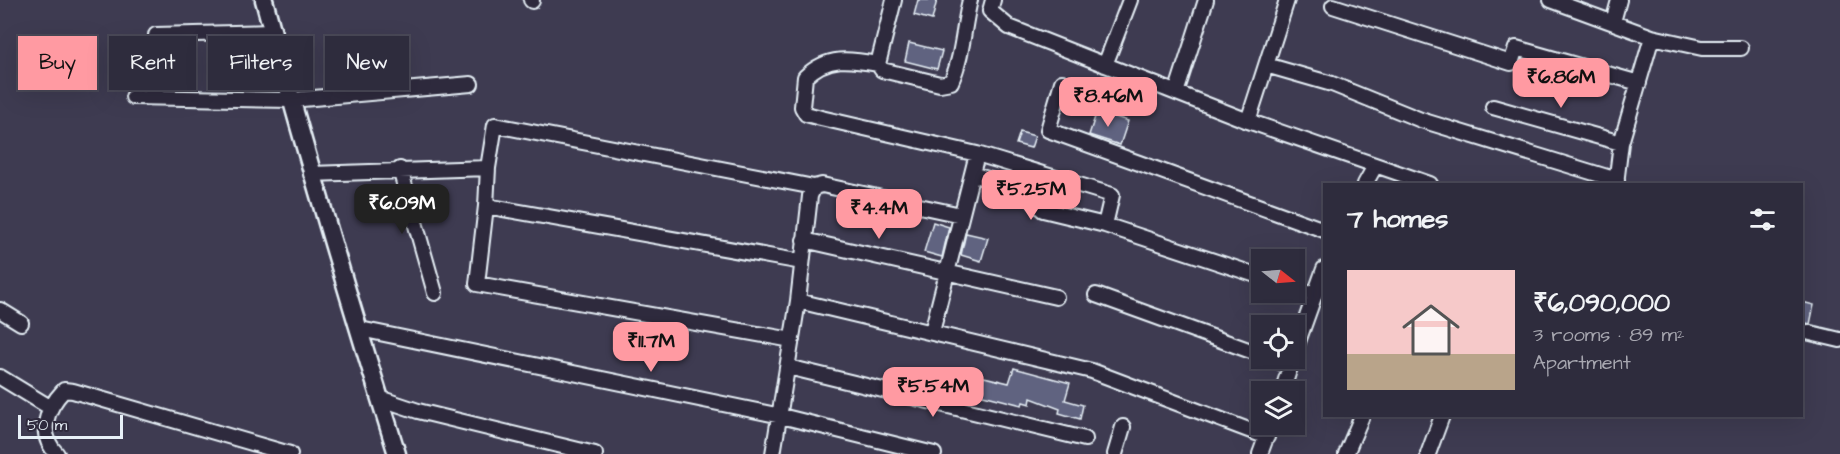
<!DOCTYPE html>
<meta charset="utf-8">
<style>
:root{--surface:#2e2c3d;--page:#3a3848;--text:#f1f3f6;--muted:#a7a7b0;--line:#494857;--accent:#ff9aa2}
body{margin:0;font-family:"Architects Daughter",sans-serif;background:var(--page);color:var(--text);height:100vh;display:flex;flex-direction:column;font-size:22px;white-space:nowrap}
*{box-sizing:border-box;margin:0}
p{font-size:20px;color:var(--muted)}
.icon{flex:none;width:33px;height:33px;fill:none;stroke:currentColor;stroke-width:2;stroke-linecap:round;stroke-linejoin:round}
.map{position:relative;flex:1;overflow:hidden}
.drawer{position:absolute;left:1323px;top:183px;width:480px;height:234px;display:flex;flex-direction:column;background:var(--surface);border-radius:0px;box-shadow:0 6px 24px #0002,0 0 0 2px var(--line)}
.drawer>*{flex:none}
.hud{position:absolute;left:18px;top:36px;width:570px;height:54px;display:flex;gap:12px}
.needle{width:39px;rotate:107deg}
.tools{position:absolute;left:1251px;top:249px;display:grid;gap:12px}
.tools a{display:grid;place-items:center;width:54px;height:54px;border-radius:0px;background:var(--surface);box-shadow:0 6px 24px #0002,0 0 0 2px var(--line);font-size:30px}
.scale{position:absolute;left:18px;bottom:15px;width:105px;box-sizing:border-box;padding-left:6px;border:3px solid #e8f1f8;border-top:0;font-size:16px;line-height:21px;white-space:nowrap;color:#e8f1f8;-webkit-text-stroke:4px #2f2a3d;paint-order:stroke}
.price{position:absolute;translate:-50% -51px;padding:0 14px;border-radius:12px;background:var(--accent);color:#111;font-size:20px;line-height:39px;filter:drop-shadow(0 2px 3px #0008)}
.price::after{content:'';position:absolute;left:50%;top:36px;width:18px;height:14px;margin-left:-9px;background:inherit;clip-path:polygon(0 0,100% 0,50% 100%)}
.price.current{background:#222;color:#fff}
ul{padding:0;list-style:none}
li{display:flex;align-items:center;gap:18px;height:150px;padding:0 24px}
li span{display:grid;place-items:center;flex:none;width:168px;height:120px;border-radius:0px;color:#555}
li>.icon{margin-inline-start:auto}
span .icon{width:72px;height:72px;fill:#fffc;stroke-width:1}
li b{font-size:26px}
h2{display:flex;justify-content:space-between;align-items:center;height:72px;padding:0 24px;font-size:26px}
.pill{padding:0 21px;border-radius:0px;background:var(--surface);box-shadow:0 6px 24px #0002,0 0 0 2px var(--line);font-size:21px;line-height:54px}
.pill.current{background:var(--accent);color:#111}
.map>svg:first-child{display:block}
.building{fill:#606380;stroke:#e8f1f8;stroke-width:1.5}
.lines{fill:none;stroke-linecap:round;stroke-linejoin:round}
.minor-casing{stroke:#e8f1f8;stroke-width:18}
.tertiary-casing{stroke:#e8f1f8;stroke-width:21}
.minor{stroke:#2f2a3d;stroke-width:14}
.tertiary{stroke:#2f2a3d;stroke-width:16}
</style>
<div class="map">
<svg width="1840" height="454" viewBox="0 0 1840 454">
<rect width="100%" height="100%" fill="#3e3b51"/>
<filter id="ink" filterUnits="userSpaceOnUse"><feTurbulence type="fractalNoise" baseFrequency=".0167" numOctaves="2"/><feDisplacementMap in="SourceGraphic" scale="12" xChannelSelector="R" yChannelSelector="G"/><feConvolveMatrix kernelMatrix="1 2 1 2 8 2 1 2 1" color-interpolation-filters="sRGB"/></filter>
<g filter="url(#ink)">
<path class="building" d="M 918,0 L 937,0 L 932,20 L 914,15 Z
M 909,43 L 942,51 L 937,69 L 905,61 Z
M 1097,111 L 1128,121 L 1120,145 L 1089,135 Z
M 1020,132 L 1035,136 L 1031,148 L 1016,144 Z
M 933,222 L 949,227 L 942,257 L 924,252 Z
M 966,233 L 988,238 L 981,261 L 961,255 Z
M 1802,302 L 1814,305 L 1810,324 L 1802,322 Z
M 1014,368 L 1070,383 L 1065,400 L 1083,405 L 1080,419 L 1059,413 L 1060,409 L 1031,398 L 1030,404 L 1023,402 L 1022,405 L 979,394 L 984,377 L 1009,383 Z
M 952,381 L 965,384 L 961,400 L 948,397 Z"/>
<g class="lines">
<g class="minor-casing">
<path id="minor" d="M 531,0 L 532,1
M 894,0 L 878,64 L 882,70 L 940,84 L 951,82 C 963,56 963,28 970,0
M 993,0 L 990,11 L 1009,27 L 1248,121 L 1430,184
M 1551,0 L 1652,37 L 1621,143 L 1616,184
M 1333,6 L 1511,63 L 1516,48 L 1639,83
M 1613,22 L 1619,0
M 156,35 L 272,32
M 1652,37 L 1702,48 L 1741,48
M 878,64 C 850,59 828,55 805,77 L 802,107 L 806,114 L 821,118 L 977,154
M 1105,65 L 1130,0
M 1266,65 L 1332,84 L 1421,120 L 1617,180
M 1062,82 L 1048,130 L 1324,230
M 1176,93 L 1206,0
M 133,97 L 291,100 L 471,84
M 1493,107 L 1621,143
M 1248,121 L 1287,0
M 400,169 L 435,293
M 311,174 L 488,168 L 495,125 L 814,187
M 972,174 L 1022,190 L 1043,210 L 1105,225
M 1365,184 L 1375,166
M 486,206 L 488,168
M 804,240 L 1056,297
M 1294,288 L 1314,295
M 1096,295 L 1262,355
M 798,301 L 1092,371 L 1267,437
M 0,310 L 21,323
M 360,329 L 781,416 L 934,454
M 1802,331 L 1840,340
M 932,332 L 977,154 L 1112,195 L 1105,225 L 1262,277
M 792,340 L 477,284 L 486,206 L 802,262
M 1294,353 L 1324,269
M 1270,358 L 1290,366
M 788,367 L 1085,439
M 0,377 L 51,408
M 1282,392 L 1293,358
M 379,398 L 418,411 L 595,454
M 57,454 C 37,434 46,409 64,390 L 73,391 L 290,454
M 773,454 L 798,301 L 810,196 L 814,187 L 822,185 L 961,215
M 1115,454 L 1123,427
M 1260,454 L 1271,424
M 1346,454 L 1362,416
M 1428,454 L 1442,416"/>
</g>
<g class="tertiary-casing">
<path id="tertiary" d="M 264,0 C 305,152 350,303 397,454"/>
</g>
<use href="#minor" class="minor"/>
<use href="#tertiary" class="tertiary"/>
</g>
</g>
</svg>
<div class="tools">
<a><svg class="needle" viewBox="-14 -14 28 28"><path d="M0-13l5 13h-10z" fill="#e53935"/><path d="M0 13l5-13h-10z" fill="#a7a7b0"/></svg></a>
<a><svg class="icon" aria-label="locate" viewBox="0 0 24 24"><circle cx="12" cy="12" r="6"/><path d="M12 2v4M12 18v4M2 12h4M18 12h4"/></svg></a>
<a><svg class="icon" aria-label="layers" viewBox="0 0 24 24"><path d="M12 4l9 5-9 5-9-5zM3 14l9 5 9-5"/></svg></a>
</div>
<div class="scale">50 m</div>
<b class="price" style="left:1561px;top:109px">₹6.86M</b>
<b class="price" style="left:1108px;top:128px">₹8.46M</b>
<b class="price" style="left:1031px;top:221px">₹5.25M</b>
<b class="price current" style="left:402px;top:235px">₹6.09M</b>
<b class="price" style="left:879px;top:240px">₹4.4M</b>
<b class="price" style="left:651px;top:373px">₹11.7M</b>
<b class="price" style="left:933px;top:418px">₹5.54M</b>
<div class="hud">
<a class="pill current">Buy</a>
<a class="pill">Rent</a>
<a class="pill">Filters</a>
<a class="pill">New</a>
</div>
<section class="drawer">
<h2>7 homes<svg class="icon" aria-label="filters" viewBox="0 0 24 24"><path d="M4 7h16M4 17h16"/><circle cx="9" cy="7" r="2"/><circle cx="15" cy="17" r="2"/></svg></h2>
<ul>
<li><span style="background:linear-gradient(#f6c9c9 70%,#b9a48a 0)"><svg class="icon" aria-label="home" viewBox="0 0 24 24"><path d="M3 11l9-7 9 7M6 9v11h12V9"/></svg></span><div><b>₹6,090,000</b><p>3 rooms · 89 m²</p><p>Apartment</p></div></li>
</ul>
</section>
</div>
